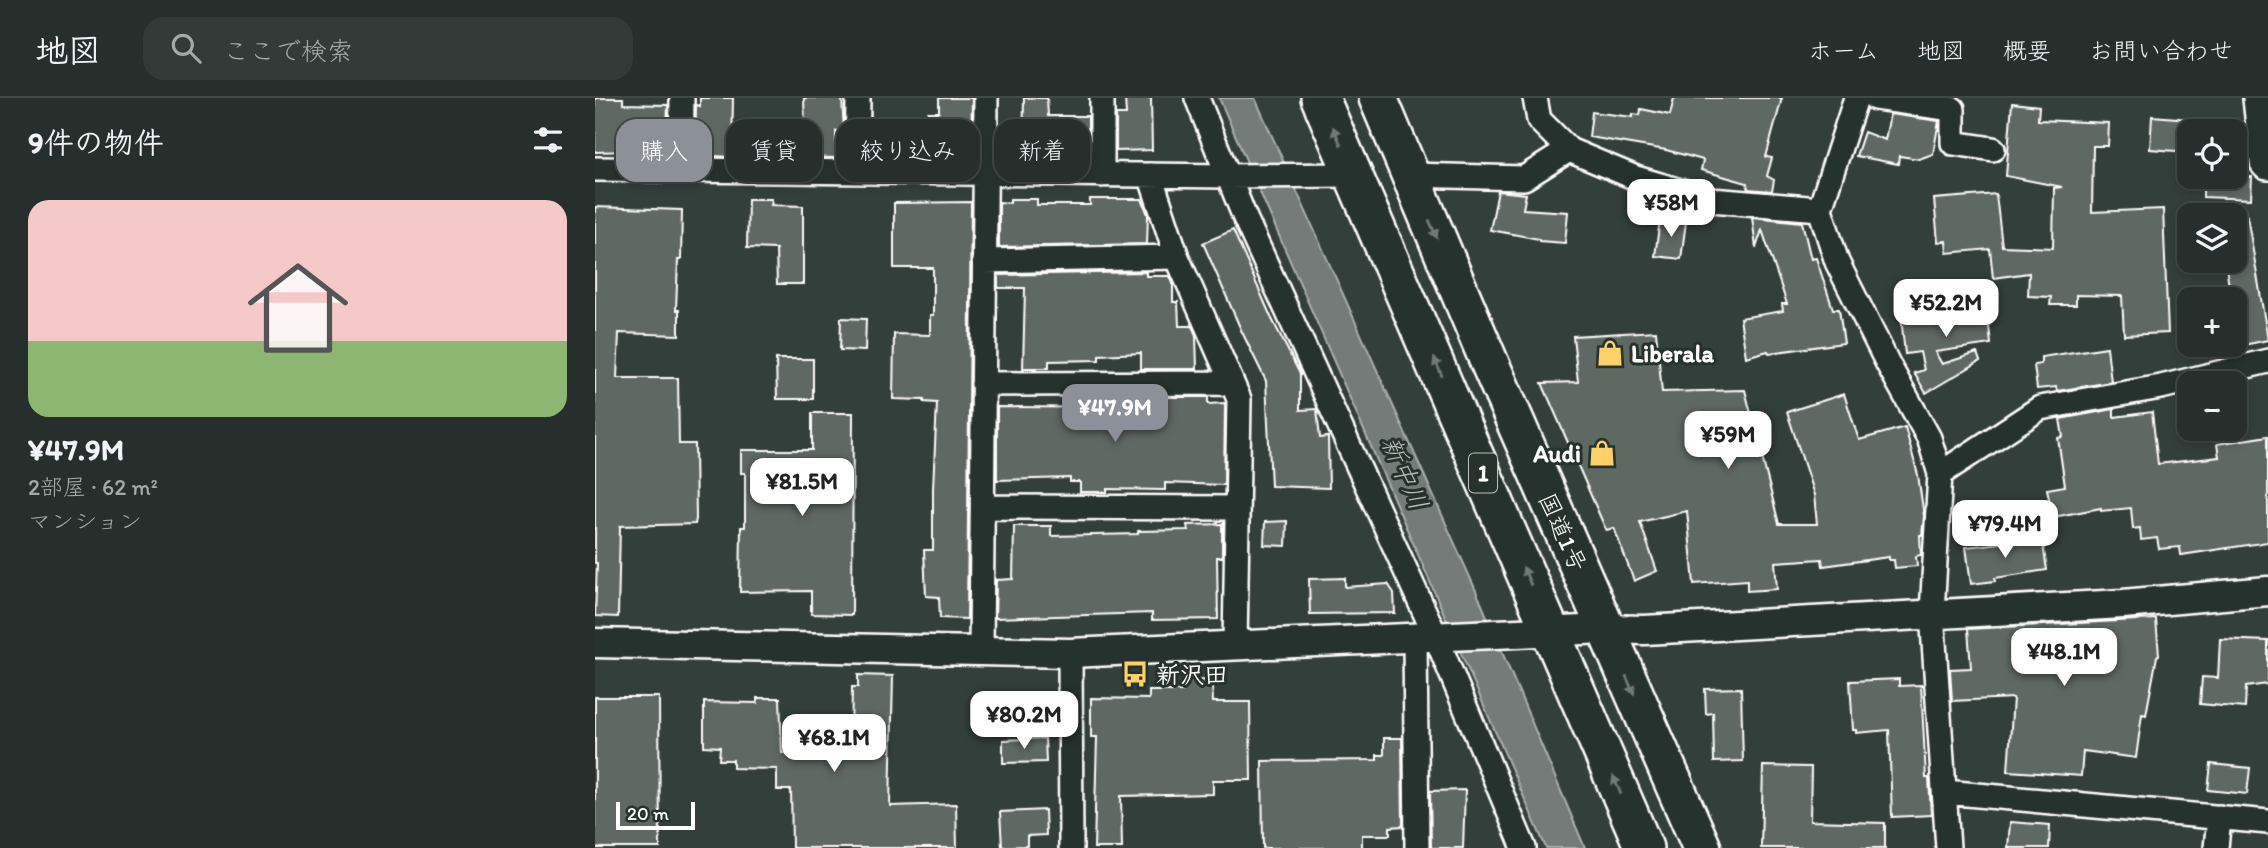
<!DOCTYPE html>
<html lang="ja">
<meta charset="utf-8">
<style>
:root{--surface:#262f2c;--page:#323b38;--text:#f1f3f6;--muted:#a4a9a9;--line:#424a48;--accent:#8c9099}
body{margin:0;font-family:Itim,"Klee One",sans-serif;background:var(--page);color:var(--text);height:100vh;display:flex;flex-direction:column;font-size:26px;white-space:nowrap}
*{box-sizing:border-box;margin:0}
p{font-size:23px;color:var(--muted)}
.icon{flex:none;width:38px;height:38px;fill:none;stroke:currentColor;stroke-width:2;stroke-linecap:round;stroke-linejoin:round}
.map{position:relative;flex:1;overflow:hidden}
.side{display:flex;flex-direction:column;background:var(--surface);width:595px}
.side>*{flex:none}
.top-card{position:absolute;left:21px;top:21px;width:665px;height:63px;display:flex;gap:14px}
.controls{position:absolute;left:1582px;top:21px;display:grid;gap:14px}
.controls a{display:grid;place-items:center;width:70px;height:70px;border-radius:14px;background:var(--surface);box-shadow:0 4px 10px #0003,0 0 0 2px var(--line);font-size:35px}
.scale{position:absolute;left:21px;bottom:18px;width:79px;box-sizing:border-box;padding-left:7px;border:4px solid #fff;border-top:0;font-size:19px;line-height:24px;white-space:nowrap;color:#fff;-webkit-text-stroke:5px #26332d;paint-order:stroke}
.price{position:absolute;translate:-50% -60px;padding:0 16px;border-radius:14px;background:#fff;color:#222;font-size:23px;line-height:46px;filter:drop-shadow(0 2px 4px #0008)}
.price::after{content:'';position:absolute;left:50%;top:42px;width:21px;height:16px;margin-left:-10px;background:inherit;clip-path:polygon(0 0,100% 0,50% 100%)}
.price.current{background:var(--accent);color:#fff}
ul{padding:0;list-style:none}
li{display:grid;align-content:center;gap:14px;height:371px;padding:0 28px}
li span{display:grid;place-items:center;height:217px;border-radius:21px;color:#555}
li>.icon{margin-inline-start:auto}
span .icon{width:126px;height:126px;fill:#fffc;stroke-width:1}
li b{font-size:30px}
h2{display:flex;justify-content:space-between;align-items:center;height:84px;padding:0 28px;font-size:30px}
.chip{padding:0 24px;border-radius:21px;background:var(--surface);box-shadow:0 4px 10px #0003,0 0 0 2px var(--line);font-size:24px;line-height:63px}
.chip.current{background:var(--accent);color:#fff}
header{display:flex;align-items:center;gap:42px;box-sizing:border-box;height:98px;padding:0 35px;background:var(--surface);border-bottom:2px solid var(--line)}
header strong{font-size:33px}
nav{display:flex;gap:38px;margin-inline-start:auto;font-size:24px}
.search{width:490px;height:63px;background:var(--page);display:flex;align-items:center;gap:18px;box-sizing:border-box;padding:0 24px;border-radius:21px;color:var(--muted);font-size:26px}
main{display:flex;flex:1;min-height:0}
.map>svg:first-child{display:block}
.water{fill:#737b78;stroke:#abb0ae;stroke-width:2}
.building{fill:#5f6964;stroke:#fff;stroke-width:2}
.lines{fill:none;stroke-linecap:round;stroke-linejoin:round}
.minor-casing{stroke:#fff;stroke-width:28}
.tertiary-casing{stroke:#fff;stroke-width:33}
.primary-casing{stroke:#fff;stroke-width:40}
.trunk-casing{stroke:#fff;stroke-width:42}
.minor{stroke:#26332d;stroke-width:23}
.tertiary{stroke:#26332d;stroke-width:28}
.primary{stroke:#26332d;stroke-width:35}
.trunk{stroke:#26332d;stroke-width:37}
.oneway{fill:#727a76}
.labels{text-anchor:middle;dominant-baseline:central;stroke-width:6;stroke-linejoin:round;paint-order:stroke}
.shield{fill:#26332d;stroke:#bec2c0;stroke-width:2}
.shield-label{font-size:23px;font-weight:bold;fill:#fff}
.poi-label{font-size:24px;font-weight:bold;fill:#fff;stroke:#26332d;text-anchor:start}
.street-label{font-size:24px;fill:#fff;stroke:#26332d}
.water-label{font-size:26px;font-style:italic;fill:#b9bdbc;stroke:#26332d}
</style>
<header>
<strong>地図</strong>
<div class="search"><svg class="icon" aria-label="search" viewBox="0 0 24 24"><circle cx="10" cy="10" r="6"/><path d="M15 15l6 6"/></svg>ここで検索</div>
<nav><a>ホーム</a><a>地図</a><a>概要</a><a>お問い合わせ</a></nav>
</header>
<main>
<section class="side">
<h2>9件の物件<svg class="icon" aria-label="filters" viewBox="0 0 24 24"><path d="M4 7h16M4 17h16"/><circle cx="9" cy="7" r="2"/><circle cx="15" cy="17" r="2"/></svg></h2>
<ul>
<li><span style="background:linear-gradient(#f6c9c9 65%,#8fb573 0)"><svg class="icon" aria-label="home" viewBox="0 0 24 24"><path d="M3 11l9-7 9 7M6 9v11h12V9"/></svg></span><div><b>¥47.9M</b><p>2部屋 · 62 m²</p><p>マンション</p></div></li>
</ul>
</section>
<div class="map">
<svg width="1673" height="750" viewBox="0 0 1673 750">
<rect width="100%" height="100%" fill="#333f3a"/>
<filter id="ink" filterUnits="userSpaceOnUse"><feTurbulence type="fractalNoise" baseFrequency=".0143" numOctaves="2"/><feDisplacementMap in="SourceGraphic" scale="14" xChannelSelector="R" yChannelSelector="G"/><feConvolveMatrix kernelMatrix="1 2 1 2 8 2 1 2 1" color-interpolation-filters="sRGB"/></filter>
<g filter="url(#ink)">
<path class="water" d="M 624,0 L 660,0 L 882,495 L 990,750 L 951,750 Z"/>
<path class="building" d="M 0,0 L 28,0 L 28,6 L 73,7 L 71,58 L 35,57 L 34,53 L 0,54 Z
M 105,0 L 138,0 L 137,59 L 100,57 L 101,7 L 105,8 Z
M 209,0 L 247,0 L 249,33 L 241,33 L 241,60 L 211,59 Z
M 344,0 L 377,0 L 376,61 L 288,60 L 288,40 L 295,40 L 295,22 L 333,22 L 333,14 L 344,14 Z
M 429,0 L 452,0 L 453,18 L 493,18 L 493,62 L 428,62 Z
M 530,0 L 556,0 L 557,52 L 521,53 L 521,17 L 531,17 Z
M 1079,0 L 1187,0 L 1171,59 L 1177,60 L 1172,78 L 1179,82 L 1177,93 L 1153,91 L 1152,85 L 1106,72 L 1108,62 L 1071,52 L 994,39 L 997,14 L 1038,19 L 1038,16 L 1045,17 L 1046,11 L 1075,17 Z
M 1417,5 L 1444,8 L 1443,22 L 1514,25 L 1513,48 L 1498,48 L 1497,114 L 1568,111 L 1573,235 L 1529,237 L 1527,198 L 1481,197 L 1481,207 L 1455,207 L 1456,199 L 1433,198 L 1434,175 L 1398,180 L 1395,151 L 1352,155 L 1351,143 L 1343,144 L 1339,101 L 1401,96 L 1407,148 L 1458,150 L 1459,90 L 1467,89 L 1411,78 Z
M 1295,16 L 1344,23 L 1338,56 L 1324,61 L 1304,58 L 1303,66 L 1261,58 L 1269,34 L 1290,42 Z
M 1557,18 L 1594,21 L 1594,54 L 1555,51 Z
M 1608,79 L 1657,79 L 1656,101 L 1608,99 Z
M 903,93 L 931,96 L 928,111 L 973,114 L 970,145 L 944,143 L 944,141 L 895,132 Z
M 153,101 L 177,101 L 176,107 L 208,108 L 208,186 L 182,186 L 181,151 L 152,150 Z
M 415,101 L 442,101 L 442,107 L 495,107 L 495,101 L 547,101 L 553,117 L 552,146 L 404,149 L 404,104 L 415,105 Z
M 376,104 L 372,521 L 345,520 L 344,499 L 331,498 L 329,452 L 338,452 L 338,390 L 342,305 L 329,304 L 329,302 L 298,301 L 299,236 L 335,237 L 335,217 L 338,217 L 338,170 L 299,170 L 299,105 Z
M 0,109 L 87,112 L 86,162 L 83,162 L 81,212 L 84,212 L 84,237 L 24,235 L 22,280 L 83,280 L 84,346 L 100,346 L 101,421 L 100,426 L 25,428 L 23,519 L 0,518 L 2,465 L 0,465 Z
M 1651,111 L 1673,242 L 1644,248 L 1640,222 L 1640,201 L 1636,201 L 1630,163 L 1640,163 L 1640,112 Z
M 1157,119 L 1207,124 L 1216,161 L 1221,160 L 1238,211 L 1244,211 L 1249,245 L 1174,255 L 1173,253 L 1151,259 L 1145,220 L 1188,213 L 1187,206 L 1192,206 L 1167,132 L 1161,150 Z
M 1065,121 L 1091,124 L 1086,161 L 1060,158 Z
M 638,132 L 676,219 L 705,276 L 705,312 L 722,311 L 725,340 L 733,339 L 734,390 L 676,388 L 671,283 L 647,234 L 608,145 Z
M 551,174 L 551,178 L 575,178 L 578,185 L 578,204 L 583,204 L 584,228 L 597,228 L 601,237 L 602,271 L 546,271 L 546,255 L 504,257 L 504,262 L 454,263 L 454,270 L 428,270 L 430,190 L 403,190 L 403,177 Z
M 1391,203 L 1396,246 L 1340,254 L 1347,266 L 1382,255 L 1385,263 L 1331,295 L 1319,275 L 1329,272 L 1325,254 L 1310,256 L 1306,219 L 1334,216 L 1333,211 Z
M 246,220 L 271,221 L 270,253 L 245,252 Z
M 1061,233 L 1067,294 L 1150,292 L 1184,426 L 1222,426 L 1219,397 L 1192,314 L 1249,296 L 1264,342 L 1310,329 L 1323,377 L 1329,418 L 1327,437 L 1325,437 L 1326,457 L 1321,458 L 1322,468 L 1300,470 L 1299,462 L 1294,462 L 1294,459 L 1228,468 L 1227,461 L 1180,464 L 1182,491 L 1152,493 L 1152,482 L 1099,486 L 1092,413 L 1045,424 L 1062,473 L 1039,483 L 1019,430 L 1011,432 L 947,285 L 983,284 L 978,238 Z
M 1512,249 L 1516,284 L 1462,293 L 1461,289 L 1442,291 L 1439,267 L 1446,266 L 1446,259 Z
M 181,261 L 218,261 L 218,301 L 182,301 Z
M 547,299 L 613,299 L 613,306 L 630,305 L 629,387 L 570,385 L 570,392 L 512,391 L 512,394 L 485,394 L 485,384 L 475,384 L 475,380 L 402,382 L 402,309 L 547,310 Z
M 1519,311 L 1519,319 L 1557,314 L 1563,366 L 1624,359 L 1622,346 L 1673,338 L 1673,444 L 1586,457 L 1585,449 L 1564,451 L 1562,440 L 1546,442 L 1545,430 L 1538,431 L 1536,410 L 1506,413 L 1506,410 L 1458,419 L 1452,391 L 1470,388 L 1463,340 L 1468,339 L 1465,321 Z
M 217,315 L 258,315 L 257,517 L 216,516 L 216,493 L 145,494 L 146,429 L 150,429 L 150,375 L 146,375 L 146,352 L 217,352 Z
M 692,423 L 691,448 L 669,447 L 670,424 Z
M 627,426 L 627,459 L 622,459 L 623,521 L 557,522 L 557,515 L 400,520 L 401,482 L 418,481 L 419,428 L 456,428 L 456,438 L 543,436 L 543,433 L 593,432 L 592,427 Z
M 1447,440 L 1452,472 L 1400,480 L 1400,483 L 1376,486 L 1371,449 Z
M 750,480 L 750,489 L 793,486 L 799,495 L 800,515 L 715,516 L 714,481 Z
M 1561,521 L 1564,557 L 1562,558 L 1551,617 L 1547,616 L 1541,660 L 1488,653 L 1486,678 L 1413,673 L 1418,600 L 1357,603 L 1355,571 L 1376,570 L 1373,531 Z
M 1625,541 L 1673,543 L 1673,586 L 1651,589 L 1650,610 L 1605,606 L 1607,579 L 1623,580 Z
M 263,577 L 298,578 L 295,708 L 361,706 L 362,750 L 197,750 L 196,692 L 182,692 L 182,671 L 138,670 L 138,662 L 124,662 L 125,649 L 109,648 L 109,604 L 162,605 L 162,600 L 185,600 L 187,655 L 227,653 L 228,642 L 256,643 L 257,589 L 263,589 Z
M 1304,581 L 1304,588 L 1326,587 L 1331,680 L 1334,680 L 1336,717 L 1297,719 L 1294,632 L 1261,635 L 1261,632 L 1258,632 L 1255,583 Z
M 617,582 L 618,604 L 655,604 L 656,682 L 618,682 L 618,696 L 526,698 L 527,750 L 499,750 L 502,639 L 496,639 L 496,600 L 554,601 L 554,593 L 587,593 L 587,583 Z
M 1146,590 L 1148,663 L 1119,664 L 1118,615 L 1111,616 L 1110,591 Z
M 0,599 L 64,599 L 65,750 L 0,750 Z
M 450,640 L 451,664 L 408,665 L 408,642 Z
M 789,640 L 807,640 L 808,728 L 795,729 L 795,737 L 767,737 L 767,750 L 668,750 L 667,663 L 782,662 L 782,657 L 789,657 Z
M 1616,666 L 1655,670 L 1652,696 L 1613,692 Z
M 1168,668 L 1216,669 L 1215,723 L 1290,725 L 1290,750 L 1166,750 Z
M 870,692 L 868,750 L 836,750 L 835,693 Z
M 450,712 L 451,737 L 432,738 L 432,748 L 407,749 L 405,714 Z
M 1415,724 L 1455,727 L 1454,750 L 1413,750 Z"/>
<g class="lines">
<g class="minor-casing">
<path id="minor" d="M 602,0 L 650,120 L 841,539 L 929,750
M 940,0 L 944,22 L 974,52 L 1041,80 L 1116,102 L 1225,111
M 1261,0 L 1225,111 L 1242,164 L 1293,266 L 1334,340 L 1345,376 L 1337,515 L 1353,750
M 1280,0 L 1358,11 L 1358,45 L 1398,51
M 0,71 L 634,78 L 759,77
M 86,72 L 87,0
M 262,74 L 263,0
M 507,77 L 507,0
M 555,77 L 582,159 L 644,301 L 640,548
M 815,77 L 929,80 L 974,52
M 389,163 L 582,159
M 388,286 L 637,285
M 1345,376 L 1445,310 L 1566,289 L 1673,263
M 388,409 L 642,410
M 820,540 L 822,750
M 386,553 L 391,0
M 475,555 L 476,750
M 1350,694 L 1673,724
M 1621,750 L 1624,719"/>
</g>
<g class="tertiary-casing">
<path id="tertiary" d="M 0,545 L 475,555 L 1011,531 L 1049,532 L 1528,506 L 1673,493"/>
</g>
<g class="primary-casing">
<path id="primary" d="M 1666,0 L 1673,64"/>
</g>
<g class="trunk-casing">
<path id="trunk" d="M 725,0 L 1049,750
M 783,0 L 895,266 L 1107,750"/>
</g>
<use href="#minor" class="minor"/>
<use href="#tertiary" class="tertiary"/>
<use href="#primary" class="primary"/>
<use href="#trunk" class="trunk"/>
</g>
<defs><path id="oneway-solid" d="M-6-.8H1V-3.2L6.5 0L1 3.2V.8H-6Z" transform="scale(1.75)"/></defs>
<g class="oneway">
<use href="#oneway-solid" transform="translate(742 38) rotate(-114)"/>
<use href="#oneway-solid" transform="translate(838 131) rotate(67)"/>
<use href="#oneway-solid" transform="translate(843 269) rotate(-114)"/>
<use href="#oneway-solid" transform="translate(932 478) rotate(-113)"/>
<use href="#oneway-solid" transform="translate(1035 587) rotate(66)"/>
<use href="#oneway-solid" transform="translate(1022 687) rotate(-113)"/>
</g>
</g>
<defs>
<g id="shop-bare" transform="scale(2.1)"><path d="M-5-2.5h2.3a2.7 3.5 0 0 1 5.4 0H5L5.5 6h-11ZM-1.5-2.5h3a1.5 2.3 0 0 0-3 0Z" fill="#ffd166" stroke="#26332d" stroke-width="2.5" paint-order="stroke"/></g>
<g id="bus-bare" transform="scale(2.1)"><path d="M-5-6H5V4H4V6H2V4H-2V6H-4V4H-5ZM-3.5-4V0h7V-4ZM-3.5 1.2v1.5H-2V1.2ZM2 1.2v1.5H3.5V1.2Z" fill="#ffd166" stroke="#26332d" stroke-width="2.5" paint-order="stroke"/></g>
</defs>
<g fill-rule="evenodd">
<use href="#shop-bare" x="1015" y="255"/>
<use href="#shop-bare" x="1007" y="355"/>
<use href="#bus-bare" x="540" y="576"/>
</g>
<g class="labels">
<rect class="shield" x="874" y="355.5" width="28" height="39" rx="5"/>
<g class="shield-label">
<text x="888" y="375">1</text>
</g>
<g class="poi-label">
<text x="1036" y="255">Liberala</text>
<text x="986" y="355" text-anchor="end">Audi</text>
<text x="561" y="576">新沢田</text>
</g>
<g class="street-label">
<text transform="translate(968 434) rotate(66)">国道1号</text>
</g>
<g class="water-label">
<text transform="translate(810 375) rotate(66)">新中川</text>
</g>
</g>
</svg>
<div class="controls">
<a><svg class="icon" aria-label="locate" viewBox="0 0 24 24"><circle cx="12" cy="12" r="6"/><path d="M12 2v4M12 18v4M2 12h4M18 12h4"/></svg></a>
<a><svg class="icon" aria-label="layers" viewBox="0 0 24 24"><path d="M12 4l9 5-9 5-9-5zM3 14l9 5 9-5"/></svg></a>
<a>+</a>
<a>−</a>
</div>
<div class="scale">20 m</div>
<b class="price" style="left:1076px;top:141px">¥58M</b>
<b class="price" style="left:1351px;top:241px">¥52.2M</b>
<b class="price current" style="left:520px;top:346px">¥47.9M</b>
<b class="price" style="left:1133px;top:373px">¥59M</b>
<b class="price" style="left:207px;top:420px">¥81.5M</b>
<b class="price" style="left:1410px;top:462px">¥79.4M</b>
<b class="price" style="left:1469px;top:590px">¥48.1M</b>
<b class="price" style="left:429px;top:653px">¥80.2M</b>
<b class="price" style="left:239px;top:676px">¥68.1M</b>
<div class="top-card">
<a class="chip current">購入</a>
<a class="chip">賃貸</a>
<a class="chip">絞り込み</a>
<a class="chip">新着</a>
</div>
</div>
</main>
